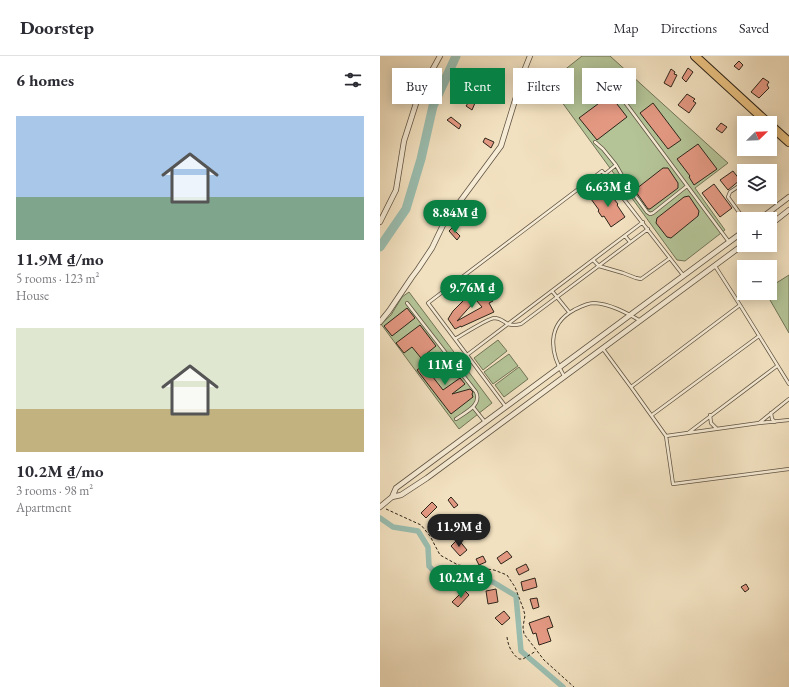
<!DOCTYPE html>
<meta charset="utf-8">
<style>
:root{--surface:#fff;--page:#f2f2f3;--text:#2b2b33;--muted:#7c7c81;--line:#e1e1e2;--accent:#0b8043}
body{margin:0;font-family:"EB Garamond",serif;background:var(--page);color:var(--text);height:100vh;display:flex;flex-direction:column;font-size:15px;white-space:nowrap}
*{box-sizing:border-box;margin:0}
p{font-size:13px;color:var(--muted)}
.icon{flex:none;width:22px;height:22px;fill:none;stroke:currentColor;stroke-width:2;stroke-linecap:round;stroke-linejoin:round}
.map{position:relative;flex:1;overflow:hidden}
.details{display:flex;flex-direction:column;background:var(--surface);width:380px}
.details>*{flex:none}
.top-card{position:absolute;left:12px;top:12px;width:337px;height:36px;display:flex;gap:8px}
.needle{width:26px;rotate:67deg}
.controls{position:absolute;left:357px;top:60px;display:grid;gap:8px}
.controls a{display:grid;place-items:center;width:40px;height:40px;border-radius:0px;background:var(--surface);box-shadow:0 2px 10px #0003;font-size:20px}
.price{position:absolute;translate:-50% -34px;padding:0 9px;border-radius:14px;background:var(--accent);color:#fff;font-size:13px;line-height:26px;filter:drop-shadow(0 1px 2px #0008)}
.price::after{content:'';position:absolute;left:50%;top:24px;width:12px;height:9px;margin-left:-6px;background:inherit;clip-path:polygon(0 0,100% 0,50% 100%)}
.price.active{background:#222;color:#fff}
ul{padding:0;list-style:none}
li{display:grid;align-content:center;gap:8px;height:212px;padding:0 16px}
li span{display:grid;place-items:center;height:124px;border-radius:0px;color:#555}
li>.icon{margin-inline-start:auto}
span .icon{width:72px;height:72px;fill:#fffc;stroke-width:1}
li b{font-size:17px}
h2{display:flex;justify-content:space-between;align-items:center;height:48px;padding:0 16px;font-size:17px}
.chip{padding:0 14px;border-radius:0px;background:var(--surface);box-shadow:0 2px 10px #0003;font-size:14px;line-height:36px}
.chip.active{background:var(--accent);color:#fff}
header{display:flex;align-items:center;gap:24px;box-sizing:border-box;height:56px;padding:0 20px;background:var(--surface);border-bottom:1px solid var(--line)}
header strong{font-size:19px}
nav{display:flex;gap:22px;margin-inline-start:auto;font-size:14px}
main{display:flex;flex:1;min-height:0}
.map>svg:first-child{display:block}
.green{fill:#b4c497;stroke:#707458}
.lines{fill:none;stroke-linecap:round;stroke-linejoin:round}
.canal{stroke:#9bbeb0;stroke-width:5.5}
.river{stroke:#9bbeb0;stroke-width:9}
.building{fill:#e39882;stroke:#2d2419;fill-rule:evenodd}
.service-casing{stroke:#5e5343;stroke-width:4}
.minor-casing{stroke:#5e5343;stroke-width:6}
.trunk-casing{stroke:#2d2419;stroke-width:10}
.path{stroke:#2d2419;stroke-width:1;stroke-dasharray:3 2;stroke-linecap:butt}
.service{stroke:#f7ecd6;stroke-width:2.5}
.minor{stroke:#f7ecd6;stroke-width:4.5}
.trunk{stroke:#e9c080;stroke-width:8}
</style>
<header>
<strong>Doorstep</strong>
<nav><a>Map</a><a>Directions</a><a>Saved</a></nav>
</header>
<main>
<section class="details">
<h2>6 homes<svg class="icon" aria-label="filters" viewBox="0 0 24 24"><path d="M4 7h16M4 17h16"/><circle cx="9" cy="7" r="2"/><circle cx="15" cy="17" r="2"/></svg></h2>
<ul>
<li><span style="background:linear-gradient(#a9c7e8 65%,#7fa58c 0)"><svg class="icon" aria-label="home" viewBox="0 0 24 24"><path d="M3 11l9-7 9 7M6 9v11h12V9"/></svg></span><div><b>11.9M ₫/mo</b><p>5 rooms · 123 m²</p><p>House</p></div></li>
<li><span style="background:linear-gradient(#dfe7d0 65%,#c2b280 0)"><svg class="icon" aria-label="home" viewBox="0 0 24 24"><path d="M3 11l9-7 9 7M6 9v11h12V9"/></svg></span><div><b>10.2M ₫/mo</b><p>3 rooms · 98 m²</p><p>Apartment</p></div></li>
</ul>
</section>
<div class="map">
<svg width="409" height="631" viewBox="0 0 409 631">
<rect width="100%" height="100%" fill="#f2e1c0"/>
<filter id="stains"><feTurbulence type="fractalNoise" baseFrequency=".005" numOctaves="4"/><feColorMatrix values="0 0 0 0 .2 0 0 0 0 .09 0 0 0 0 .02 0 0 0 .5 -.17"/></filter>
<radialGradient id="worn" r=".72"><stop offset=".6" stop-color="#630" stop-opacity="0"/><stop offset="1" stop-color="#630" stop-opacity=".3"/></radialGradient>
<path class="green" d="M 202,0 L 230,0 L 348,107 L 315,132 L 345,174 L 305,205 L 297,204 L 168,27 Z
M 409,219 L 409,277 L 386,237 L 390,237 L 390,231 Z
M 29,236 L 112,347 L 79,373 L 1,268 L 11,259 L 22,241 Z
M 118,284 L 127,295 L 103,314 L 94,302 Z
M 129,298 L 138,310 L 113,328 L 104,316 Z
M 139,311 L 148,323 L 124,341 L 115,329 Z"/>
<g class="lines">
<path class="canal" d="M 0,462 L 13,471 L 38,475 L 48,491 L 49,510 L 57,519 L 113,526 L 136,540 L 141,595 L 183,631"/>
<path class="river" d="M 0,191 L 26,153 L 41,103 L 53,50 L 76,0"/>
</g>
<path class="building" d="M 359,5 L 363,9 L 359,14 L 354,10 Z
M 308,12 L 313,16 L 306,26 L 302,22 Z
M 291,13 L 295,16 L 294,18 L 297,19 L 291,31 L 284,27 Z
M 383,22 L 389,26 L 387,29 L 389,32 L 379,42 L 371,36 Z
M 103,29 L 111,36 L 107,43 L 99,36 Z
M 307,38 L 315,43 L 313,45 L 316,47 L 309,57 L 298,49 Z
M 230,39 L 247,61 L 217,84 L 199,62 Z
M 90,44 L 95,47 L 92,54 L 86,50 Z
M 273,47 L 301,84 L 288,93 L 260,57 Z
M 71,61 L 81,69 L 79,73 L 67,64 Z
M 341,67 L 347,71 L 342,77 L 336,73 Z
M 105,82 L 114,86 L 111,92 L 103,86 Z
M 390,86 L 396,91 L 387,99 L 384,95 L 386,93 L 390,93 Z
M 318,88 L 337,113 L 314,129 L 309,121 L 310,120 L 297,103 Z
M 283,112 L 288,112 L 298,127 L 298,132 L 270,153 L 268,153 L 256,136 L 256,133 Z
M 353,115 L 360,124 L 348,134 L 340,124 Z
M 334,128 L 352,152 L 340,161 L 322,137 Z
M 226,133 L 238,148 L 237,149 L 245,161 L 231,171 L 224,160 L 222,161 L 218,155 L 219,154 L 211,143 Z
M 309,140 L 319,155 L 318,160 L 291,182 L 287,181 L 276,167 L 277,162 L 304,141 Z
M 72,172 L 80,180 L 77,184 L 69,175 Z
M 96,232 L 102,238 L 105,235 L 113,245 L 109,247 L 114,256 L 81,271 L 81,270 L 75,273 L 68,263 L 73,255 ZM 96,244 L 102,251 L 77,265 Z
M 27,252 L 35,262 L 12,280 L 4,270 Z
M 40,269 L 56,290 L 41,302 L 32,291 L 24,297 L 16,287 Z
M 61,296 L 66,303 L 49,316 L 63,334 L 80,322 L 85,328 L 72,338 L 90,333 L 93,336 L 92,338 L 93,341 L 71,358 L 37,314 Z
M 71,441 L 78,449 L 74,452 L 68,444 Z
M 52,446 L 57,451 L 46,462 L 41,457 Z
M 63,468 L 70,477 L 63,483 L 56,475 Z
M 78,483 L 87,494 L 80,500 L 71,490 Z
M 127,495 L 132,501 L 121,508 L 117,502 Z
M 103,500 L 106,506 L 99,509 L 96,503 Z
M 146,508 L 149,514 L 139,519 L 136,513 Z
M 155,522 L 157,531 L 143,535 L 141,526 Z
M 366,528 L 369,533 L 365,536 L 361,531 Z
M 116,533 L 118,546 L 108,548 L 106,535 Z
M 84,534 L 89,539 L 78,551 L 72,546 Z
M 157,542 L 159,551 L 153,553 L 150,543 Z
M 124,555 L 130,562 L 122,569 L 115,562 Z
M 169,560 L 173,571 L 167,573 L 171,585 L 159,589 L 156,577 L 153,578 L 149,567 Z"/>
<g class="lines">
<g class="service-casing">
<path id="service" d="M 241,41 L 349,186
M 215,86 L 223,93 L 236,109 L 248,130 L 267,156 L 270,158 L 273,157 L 307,130
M 225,118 L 236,109
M 362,128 L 350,136 L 348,141 L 364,163
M 245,180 L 250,186
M 213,204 L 219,210 L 243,217 L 256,222 L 261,223 L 290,202
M 172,235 L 189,256
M 27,247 L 96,336 C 102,349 86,356 76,363
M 360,249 L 409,328
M 75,283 C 82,279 107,263 114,262 C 126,262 123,272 141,268 L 268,173
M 223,293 L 251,331 L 360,249 L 335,210
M 87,299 L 263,166
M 184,320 C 170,297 166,269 194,254 C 200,251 207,247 214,247 C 230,248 245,256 259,264
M 251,331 L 286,380 L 379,367 L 409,343
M 93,351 L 105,366
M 126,351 L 48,247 L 222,115 L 303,219
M 391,357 L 392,363 L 395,366
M 272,359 L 379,280
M 330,359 L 331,367 L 336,372
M 380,367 L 409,364
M 308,377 L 397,310
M 286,380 L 293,428 L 409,413"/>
</g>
<g class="minor-casing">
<path id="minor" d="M 380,163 L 409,141
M 0,166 L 16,134 L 24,85 L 39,38 L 60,0
M 390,169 L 409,154
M 0,266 L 9,255 L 32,221 L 38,213 L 52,192 L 64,167 L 121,90 L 144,15 L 150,0
M 12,441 L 16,432 L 364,175
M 0,451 L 12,441 L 21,439 L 47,422 L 364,188"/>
</g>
<g class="trunk-casing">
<path id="trunk" d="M 315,0 L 388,67
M 390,69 L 409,86"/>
</g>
<path class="path" d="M 6,453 L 41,469 L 50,480 L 60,499 L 78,509 L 114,514 L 127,519 L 135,531 L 143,552 L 145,559 L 143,571 L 144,578 L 164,604 L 194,631
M 127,581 C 128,590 132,598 139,603 L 143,603 L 156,595"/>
<use href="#service" class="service"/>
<use href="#minor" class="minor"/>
<use href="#trunk" class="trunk"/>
</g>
<rect width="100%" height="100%" filter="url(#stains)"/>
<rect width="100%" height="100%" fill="url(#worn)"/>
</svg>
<div class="controls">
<a><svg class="needle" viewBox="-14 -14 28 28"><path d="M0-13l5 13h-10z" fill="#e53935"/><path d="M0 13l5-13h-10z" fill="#7c7c81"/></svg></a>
<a><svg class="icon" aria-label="layers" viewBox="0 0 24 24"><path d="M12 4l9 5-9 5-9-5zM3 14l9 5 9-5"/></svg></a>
<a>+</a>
<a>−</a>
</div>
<b class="price" style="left:228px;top:152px">6.63M ₫</b>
<b class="price" style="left:75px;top:178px">8.84M ₫</b>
<b class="price" style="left:92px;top:253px">9.76M ₫</b>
<b class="price" style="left:65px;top:330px">11M ₫</b>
<b class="price active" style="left:79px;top:492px">11.9M ₫</b>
<b class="price" style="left:81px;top:543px">10.2M ₫</b>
<div class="top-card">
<a class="chip">Buy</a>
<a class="chip active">Rent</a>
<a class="chip">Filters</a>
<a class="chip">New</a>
</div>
</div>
</main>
